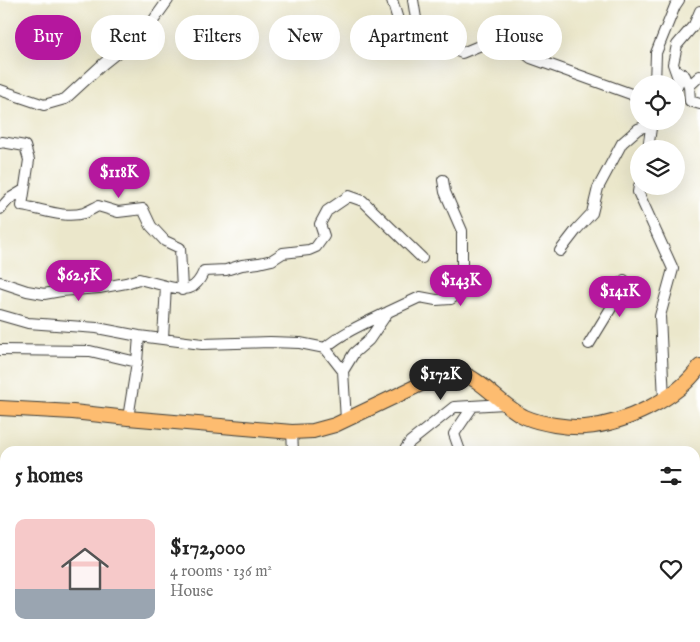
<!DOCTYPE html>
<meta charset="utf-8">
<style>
:root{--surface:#fff;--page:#f2f2f2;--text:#222;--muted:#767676;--line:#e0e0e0;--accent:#b5179e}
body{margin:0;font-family:"IM FELL English",serif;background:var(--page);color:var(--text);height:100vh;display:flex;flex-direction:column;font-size:19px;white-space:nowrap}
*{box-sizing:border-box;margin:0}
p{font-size:16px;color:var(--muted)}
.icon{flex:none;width:28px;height:28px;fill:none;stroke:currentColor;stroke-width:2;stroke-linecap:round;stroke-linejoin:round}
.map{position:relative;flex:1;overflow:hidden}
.details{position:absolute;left:0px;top:446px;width:700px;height:196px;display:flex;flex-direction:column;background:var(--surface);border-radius:15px 15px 0 0;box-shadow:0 5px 20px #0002}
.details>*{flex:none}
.top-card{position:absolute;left:15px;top:15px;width:670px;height:45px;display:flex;gap:10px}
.controls{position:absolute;left:630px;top:75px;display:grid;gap:10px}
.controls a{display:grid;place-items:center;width:55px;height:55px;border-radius:50%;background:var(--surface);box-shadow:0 5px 20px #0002;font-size:25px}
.price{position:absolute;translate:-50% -42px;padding:0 11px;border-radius:18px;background:var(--accent);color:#fff;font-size:16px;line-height:32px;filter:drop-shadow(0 1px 2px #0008)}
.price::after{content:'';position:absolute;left:50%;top:30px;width:15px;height:11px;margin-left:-8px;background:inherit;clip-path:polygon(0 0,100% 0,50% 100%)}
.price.current{background:#222;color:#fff}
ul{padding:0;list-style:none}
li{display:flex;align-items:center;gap:15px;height:125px;padding:0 15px}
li+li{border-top:1px solid var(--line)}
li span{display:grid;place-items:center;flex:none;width:140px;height:100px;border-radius:10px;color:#555}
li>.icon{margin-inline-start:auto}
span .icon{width:60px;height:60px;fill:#fffc;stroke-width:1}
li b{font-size:21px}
h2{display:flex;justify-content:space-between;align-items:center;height:60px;padding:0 15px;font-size:21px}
.pill{padding:0 18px;border-radius:22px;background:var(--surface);box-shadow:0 5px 20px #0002;font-size:18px;line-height:45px}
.pill.current{background:var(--accent);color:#fff}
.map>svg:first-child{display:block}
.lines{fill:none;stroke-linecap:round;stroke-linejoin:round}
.minor-casing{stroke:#3b3a36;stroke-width:12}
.highway-casing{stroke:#3b3a36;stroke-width:16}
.minor{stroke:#fff;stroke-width:10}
.highway{stroke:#fdbc6f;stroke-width:14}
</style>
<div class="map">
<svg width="700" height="642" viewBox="0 0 700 642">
<rect width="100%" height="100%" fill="#fff"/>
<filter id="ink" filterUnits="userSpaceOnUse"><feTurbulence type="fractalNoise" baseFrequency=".02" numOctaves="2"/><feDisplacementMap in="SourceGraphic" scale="10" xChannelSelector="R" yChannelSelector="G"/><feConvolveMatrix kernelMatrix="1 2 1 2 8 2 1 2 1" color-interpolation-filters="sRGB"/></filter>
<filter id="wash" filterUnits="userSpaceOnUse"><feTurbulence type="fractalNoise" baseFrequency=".0096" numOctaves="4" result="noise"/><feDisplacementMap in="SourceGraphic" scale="20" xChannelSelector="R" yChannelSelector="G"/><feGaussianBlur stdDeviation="1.12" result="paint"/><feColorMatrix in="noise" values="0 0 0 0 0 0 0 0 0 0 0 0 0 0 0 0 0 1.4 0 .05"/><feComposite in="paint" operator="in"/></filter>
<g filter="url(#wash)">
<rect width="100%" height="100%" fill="#ebe7cb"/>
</g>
<g filter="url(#ink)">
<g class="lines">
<g class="minor-casing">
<path id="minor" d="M 392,0 L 399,23 L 399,39 L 406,53
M 413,0 L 418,31 L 435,42 L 462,53 L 503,36 L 531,58 L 631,94 L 639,101
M 675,69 L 685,76 L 689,86 L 690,101 L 700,104
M 655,84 L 656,53 L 675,6 L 679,0
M 689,86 L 700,76
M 676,89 L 679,81 L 673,64 L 677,45 L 694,25 L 700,11
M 0,90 L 44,105 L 65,99 L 103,64 L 133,40 L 153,21 L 168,0
M 0,143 L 2,142 L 25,146 L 29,160 L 22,206 C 42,209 64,219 84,213 C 89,211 94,208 98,206 L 118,212 L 143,209 L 151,226 L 165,241 L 180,248 L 182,290
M 648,149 L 652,121
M 639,186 L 638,192 L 673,269 L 660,316 L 664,399
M 0,209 L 9,199 L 24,190
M 560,251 L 577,229 L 592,213 L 598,188 L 622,143 L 638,129 L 652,124
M 0,282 L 27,291 L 44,294 L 61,291 L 99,288 L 126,283 L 139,279 L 166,286
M 0,315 L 28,323 L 97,328 L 139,336 L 202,344 L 270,342 L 300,343 L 325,348 L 343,371 L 346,420
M 163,338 L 166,286 C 186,291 195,292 204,271 L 226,270 L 242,265 L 259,263 L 272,260 L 283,253 L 309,250 L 316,247 L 324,236 L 320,224 L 327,211 L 349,196 L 363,201 L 422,258
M 589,344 L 619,295 L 624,280
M 325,348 C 342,333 365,323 386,313
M 0,350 L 90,351 L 137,362
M 343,371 L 354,353 L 369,340 L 388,312 L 420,297 L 436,300 L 451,299 L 463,290 L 465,283 L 462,266 L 462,231 L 445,192 L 443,180
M 128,418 L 137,362 L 139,336
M 292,432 L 293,451
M 404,451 L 410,442 L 454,407 L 505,404
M 460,451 L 454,434 L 473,406
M 0,492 L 5,491
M 0,532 L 5,532
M 695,580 L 700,576
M 0,609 L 5,608
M 695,627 L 700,626
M 136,638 L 139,642
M 233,638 L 235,642
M 350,638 L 353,642
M 504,638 L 506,642
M 612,638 L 613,642
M 16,642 L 19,638
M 54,642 L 62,638
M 530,642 L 532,638
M 674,642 L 678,638"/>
</g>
<g class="highway-casing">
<path id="highway" d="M 0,408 L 73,412 L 128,418 L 292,432 L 313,431 L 335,425 L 440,375 C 446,373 452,372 459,373 C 479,376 504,408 525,417 C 541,424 568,428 585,427 C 624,424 678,399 700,366"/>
</g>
<use href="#minor" class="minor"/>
<use href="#highway" class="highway"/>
</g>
</g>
</svg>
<div class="controls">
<a><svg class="icon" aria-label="locate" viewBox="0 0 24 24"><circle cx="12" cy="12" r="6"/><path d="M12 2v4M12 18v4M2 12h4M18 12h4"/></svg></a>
<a><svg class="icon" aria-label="layers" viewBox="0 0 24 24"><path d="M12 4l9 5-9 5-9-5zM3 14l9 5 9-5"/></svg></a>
</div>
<b class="price" style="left:119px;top:199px">$118K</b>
<b class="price" style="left:79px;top:302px">$62.5K</b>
<b class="price" style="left:461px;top:307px">$143K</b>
<b class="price" style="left:620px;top:318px">$141K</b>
<b class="price current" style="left:441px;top:401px">$172K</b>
<div class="top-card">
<a class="pill current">Buy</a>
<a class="pill">Rent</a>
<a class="pill">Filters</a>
<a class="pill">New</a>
<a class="pill">Apartment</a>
<a class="pill">House</a>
</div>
<section class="details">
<h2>5 homes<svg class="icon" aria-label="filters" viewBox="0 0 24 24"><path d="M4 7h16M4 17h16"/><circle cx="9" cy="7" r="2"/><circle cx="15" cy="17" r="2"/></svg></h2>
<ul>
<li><span style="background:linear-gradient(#f6c9c9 70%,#9aa5b1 0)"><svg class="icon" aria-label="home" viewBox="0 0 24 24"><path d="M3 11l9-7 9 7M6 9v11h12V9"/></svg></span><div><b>$172,000</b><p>4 rooms · 136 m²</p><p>House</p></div><svg class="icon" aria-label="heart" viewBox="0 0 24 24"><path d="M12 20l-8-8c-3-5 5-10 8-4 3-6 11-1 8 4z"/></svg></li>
</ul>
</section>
</div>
